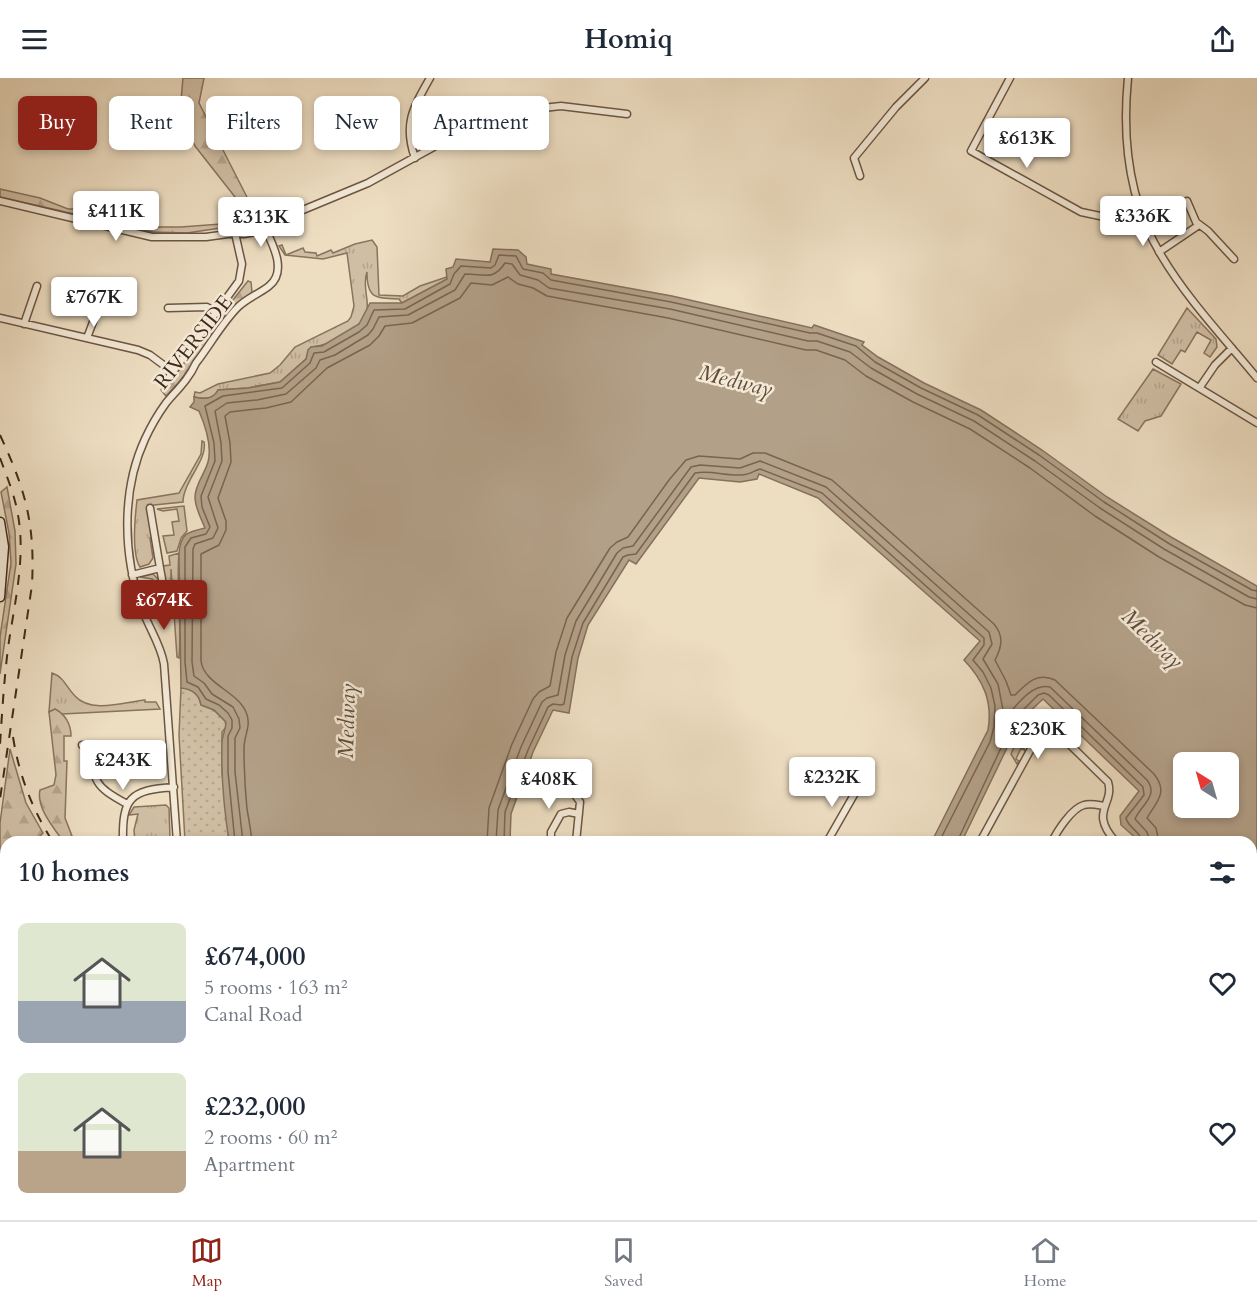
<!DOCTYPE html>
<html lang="en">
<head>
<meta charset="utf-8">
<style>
  body { margin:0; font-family:Cardo,serif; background:#f2f2f3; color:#1f2937; height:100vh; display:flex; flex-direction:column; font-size:22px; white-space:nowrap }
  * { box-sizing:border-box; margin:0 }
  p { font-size:20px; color:#747a83 }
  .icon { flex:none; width:33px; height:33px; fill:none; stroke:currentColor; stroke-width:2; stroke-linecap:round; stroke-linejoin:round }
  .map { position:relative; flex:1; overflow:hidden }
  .panel { position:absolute; left:0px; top:758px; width:1257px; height:386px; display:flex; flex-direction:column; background:#fff; border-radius:18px 18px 0 0; box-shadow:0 3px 9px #0003 }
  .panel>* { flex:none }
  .guide { position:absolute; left:18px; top:18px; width:600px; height:54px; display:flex; gap:12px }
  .needle { width:39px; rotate:323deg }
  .controls { position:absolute; left:1173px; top:674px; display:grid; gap:12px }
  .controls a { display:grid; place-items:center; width:66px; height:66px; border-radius:9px; background:#fff; box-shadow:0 3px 9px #0003; font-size:30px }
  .price { position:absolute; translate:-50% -51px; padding:0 14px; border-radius:6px; background:#fff; color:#222; font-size:20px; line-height:39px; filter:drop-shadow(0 2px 3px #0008) }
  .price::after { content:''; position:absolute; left:50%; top:36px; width:18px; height:14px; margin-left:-9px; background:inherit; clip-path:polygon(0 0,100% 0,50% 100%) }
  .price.selected { background:#8f2418; color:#fff }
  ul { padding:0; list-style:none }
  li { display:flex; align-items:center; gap:18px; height:150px; padding:0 18px }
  li span { display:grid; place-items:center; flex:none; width:168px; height:120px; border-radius:9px; color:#555 }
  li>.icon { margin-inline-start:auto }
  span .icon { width:72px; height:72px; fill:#fffc; stroke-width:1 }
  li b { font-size:26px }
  h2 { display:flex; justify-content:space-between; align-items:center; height:72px; padding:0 18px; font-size:26px }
  .tag { padding:0 21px; border-radius:9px; background:#fff; box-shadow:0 3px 9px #0003; font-size:21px; line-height:54px }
  .tag.selected { background:#8f2418; color:#fff }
  header { display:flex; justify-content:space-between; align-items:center; height:78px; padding:0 18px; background:#fff; font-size:27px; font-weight:800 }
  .tab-bar { display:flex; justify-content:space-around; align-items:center; height:84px; border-top:2px solid #e0e1e3; background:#fff; font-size:16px; color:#747a83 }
  .tab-bar a { display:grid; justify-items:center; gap:3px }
  .tab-bar .selected { color:#8f2418 }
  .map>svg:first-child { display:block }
  .grass { fill:url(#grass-tufts); stroke:#88745e; stroke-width:1.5 }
  .forest { fill:url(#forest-firs); stroke:#88745e; stroke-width:1.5 }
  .park { fill:url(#park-dots); stroke:#88745e; stroke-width:1.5 }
  .garden { fill:#d0bea4; stroke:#88745e; stroke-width:1.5 }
  .water { fill:#b3a088; stroke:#85705b; stroke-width:1.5; fill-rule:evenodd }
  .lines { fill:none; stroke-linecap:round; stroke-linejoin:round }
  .shore { stroke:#7a6450; stroke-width:1.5 }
  .street-casing { stroke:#6c5642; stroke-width:9 }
  .secondary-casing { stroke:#412918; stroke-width:11 }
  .primary-casing { stroke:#412918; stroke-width:12 }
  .street { stroke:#f3e9d7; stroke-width:6 }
  .secondary { stroke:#f3e9d7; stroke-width:8 }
  .primary { stroke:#edddc1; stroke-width:9 }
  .rail { stroke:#412918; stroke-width:2; stroke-dasharray:10 10; stroke-linecap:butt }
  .labels { text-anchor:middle; stroke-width:5; stroke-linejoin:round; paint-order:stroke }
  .street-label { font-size:21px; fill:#412918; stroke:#f3e9d7 }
  .water-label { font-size:22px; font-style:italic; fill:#634d3a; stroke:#f3e9d7 }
</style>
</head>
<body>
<header><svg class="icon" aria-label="menu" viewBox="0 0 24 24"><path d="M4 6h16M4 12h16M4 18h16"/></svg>Homiq<svg class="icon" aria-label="share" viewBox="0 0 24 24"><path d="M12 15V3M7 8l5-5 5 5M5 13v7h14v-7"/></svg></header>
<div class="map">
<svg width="1257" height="1142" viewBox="0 0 1257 1142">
  <defs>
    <pattern id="grass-tufts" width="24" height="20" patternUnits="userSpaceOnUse" patternTransform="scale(1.5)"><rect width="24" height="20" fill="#d0bea4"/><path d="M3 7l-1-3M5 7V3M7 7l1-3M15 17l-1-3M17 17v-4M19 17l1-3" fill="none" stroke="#b4a38c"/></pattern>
    <pattern id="forest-firs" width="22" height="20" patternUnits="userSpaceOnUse" patternTransform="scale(1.5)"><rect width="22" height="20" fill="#d0bea4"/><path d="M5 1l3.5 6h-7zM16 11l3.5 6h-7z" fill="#b4a38c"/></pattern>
    <pattern id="park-dots" width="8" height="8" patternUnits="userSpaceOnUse" patternTransform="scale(1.5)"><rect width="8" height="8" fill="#d0bea4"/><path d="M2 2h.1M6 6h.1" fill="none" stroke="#b4a38c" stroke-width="1.8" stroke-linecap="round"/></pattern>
  </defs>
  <rect width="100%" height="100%" fill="#edddc1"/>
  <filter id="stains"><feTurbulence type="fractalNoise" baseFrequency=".00333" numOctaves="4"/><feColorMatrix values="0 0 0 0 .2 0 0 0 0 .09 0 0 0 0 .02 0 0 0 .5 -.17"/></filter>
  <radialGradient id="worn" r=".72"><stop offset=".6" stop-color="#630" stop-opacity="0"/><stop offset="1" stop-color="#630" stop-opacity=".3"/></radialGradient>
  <path class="grass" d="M372,162L377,169L379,217L403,218L420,208L447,199L448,201L402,225L399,221C374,220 367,220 367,194C362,207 369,220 367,232C363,251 329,268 311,269L306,281L280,304L248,310L218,312C213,322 204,321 194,319L195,314L200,315L218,306L270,295L280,287L295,269L348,243L351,239L354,228L347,175L323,181L285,177L279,168L282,167L286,177L303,170L305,174L316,175L317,178L331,172L333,175L355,166Z
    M1187,230L1216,261L1217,269L1210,279L1204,275L1211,262L1197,254L1185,274L1181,272L1172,286L1158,277Z
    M1153,291L1181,306L1161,338L1145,343L1138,353L1118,341Z
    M202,363L204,364C208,381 183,404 183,424L154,427L151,429L152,459L150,460L153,480L149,486L140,489C131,475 135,439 137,422L179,415L201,376Z
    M179,475C176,510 182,545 179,580L177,579L171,491V507H158L152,501L140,499L153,496L159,502H164L163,488L170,487L169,478Z
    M52,595C64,599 66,609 75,618C91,636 125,624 145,622V624H156L160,631L62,636L55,631L49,634Z
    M1050,640V643L1037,646L1026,654L1046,645L1047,650L1042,653L1038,650L1030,657L1032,662L1028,660L1022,669L1026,673L1021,670L1016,681L1019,683L1017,686L1011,676L1019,658L1026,655L1020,656L1025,646Z
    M166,727L169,730L170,760L155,762L154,763H135L134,752L138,736L129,737L134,729Z"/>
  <path class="forest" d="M183,0H204L199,25L252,129L264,133L299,120L302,126L266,140L253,142L195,68L180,34Z
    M0,111L40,120L68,131H94L113,138L151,149H181L234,145V148L187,155L153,154L0,119Z
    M248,203L251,204L252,214L235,229L180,303L166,318L161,312Z
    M7,409L15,453L16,486L0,596V559L11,485L9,455L1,414Z
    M55,631C65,636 71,646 71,658H64V683H67L65,740L74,763H63C53,749 36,729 40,712L54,707L56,697L49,634Z
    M10,671L26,725L43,755L35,763L6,764V780L0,777V745Z
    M0,787L6,791V847L4,854H0Z"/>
  <path class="park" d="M181,610C192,610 199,616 201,627L214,632L226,644V649L222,654V694L229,763H185L179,657Z
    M515,1137H646L645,1142H517Z"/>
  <path class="garden" d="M184,428L187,453L181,460L177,473L167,475L163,458L174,457L172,444L179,443L177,431L163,433L157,431Z"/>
  <path class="water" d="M493,171L518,172L526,179L527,186L551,191V196L672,218L812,250L814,247L864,264L862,267L878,279L924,305L981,332L1042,372L1107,419L1171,459L1257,508V810L1251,821V764L1139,763L1121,747L1120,738L1139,713L1043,621L1020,643L962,763H932L988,652C993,623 983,602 964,582L980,563L818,420L759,396L757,401L740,404L699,400L636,486L629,482L588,547L578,580L569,635L553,632L533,674L511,736L510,763H229C224,731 221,698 222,665C222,657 226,652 226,644L214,632L201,627C199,616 192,611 181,610L179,475C181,455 187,454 205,450C201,440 195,430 195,419C195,407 205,395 208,384C212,369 205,347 199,333L190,329L194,324V319C203,321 213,322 218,312L248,310L280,304L306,281L308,272L311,269L322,268L359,246L370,225H402L447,201L446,191L453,189L456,181L490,184ZM1184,684H1228V729H1184Z
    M0,1126H6V1137H201L200,1142H0Z
    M204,1137H454L452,1142H203Z"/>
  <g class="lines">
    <path class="shore" d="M235,764L228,694V658L232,650V642L228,635L219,627L206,621L198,609L187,604L185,584V469L191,460L206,456L210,449L202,429L201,418L215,383L214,365L205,328L223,318L282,310L310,285L314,275L324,274L359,254L367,247L374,232L405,231L450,206L454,196L461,188L491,190L495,187L499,177L516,178L523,191L543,195L551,202L671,224L810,255H817L856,268L875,284L921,310L978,337L1039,377L1104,424L1168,465L1252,512L1257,513
      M243,764L235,694V660L240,650L239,641L233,629L212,616L204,605L194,598L192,584L193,471L195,466L213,460L218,450L208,419L222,383L221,365L215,333L227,325L257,322L286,316L316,290L320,282L335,277L368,257L373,251L379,239L408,237L455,212L465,196C485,196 493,203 505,185L512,186L520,197L538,202L549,210L670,231L808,263H817L850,274L871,290L917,316L974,343L1035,383L1100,430L1164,471L1249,519L1257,521
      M252,764C251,753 249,742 247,731C245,711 244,690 244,670C244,657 252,647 246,634C237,613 204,606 201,583V476L219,467L226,452V443L218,420L231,384L230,365L225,338L230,334L266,330L291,324L327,290L370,267L379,258L385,248L412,245L460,220L471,205L492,207L508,199L518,206L533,210L547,218L668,240L806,272H816L845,282L866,298L913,324L970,351L1030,390L1095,438L1159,479L1245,527L1257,530
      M487,764L489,730L512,666L533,621L539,614L550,608L556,574L567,540L610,470L617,464L628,459L669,402L686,382L699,378L740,381L753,375H765L832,402L994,546C1004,558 1002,569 995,582L1006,603L1011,617H1015C1027,605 1037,594 1055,602L1154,696C1169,715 1156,724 1147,740L1156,750L1159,764
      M496,764L498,732L521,669L542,624L547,620L558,617L565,577L576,543L617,475L623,470L633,468L691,389L700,387L740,390L760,383L826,409L989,554L992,566L983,581L998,606L1004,637H1008C1018,625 1033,605 1050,609L1147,702C1159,718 1141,727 1135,741L1147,754L1150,764
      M504,764L505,734L528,672L548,629L553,626L561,627L564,626L572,579L583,545L623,479L628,477L636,476L695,395C711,392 726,398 741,397C750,397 753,393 760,391L822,415L984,560V567L973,582L983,594L991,610L995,628L994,649L990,664L939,764
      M957,764L1015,640L1038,617L1044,615L1049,617L1143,709L1144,717L1126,740C1128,750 1141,753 1142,764"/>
    <defs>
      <path id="street" d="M1010,0L971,73L1081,134L1100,138L1139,129
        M1128,0C1122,61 1129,124 1161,177C1187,221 1225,261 1257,300
        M415,80C403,46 413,30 430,0
        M860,98L854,80L896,29L925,0
        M0,123L152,159H206L235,155L244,156L255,154L269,146L368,105L479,44L507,34L561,28L627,36
        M1187,123L1196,144L1208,153L1234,181
        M235,155C242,148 255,145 264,148
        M1159,174L1199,147
        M73,215L99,228L87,260
        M168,230L207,229L217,235
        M0,240L138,272L150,277L173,294
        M24,246L37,208
        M1156,284L1257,345
        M167,302L239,203L242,186L235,155
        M1200,309L1215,287L1232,270
        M160,490L162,501
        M132,497L160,490L150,430
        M82,667H92
        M570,710L580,724L576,764
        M127,726C94,708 93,704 92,667H131L130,680
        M123,764C122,720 130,712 174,709
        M177,764L164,586C161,567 149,550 142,531C123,478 121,413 145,361C151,348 158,336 166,325C177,312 189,301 196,285C210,267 222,245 238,229C247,220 259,216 269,208C288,193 272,165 264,148
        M551,764V754L561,736L569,734L579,736
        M827,764L859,708
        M980,764L1032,669L1042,658L1052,654L1061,658L1108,704C1115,727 1088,733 1116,764
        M1052,764C1057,753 1072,730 1084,727C1090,725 1098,727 1104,728
        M1251,885L1257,888
        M1251,975L1257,972
        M1251,1030L1257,1033
        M0,1113H6
        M688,1137L689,1142
        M915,1137L931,1142
        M1019,1142L1022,1137"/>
      <path id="secondary" d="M0,444L4,469L0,519
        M505,1137L506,1142"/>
      <path id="primary" d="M0,878H6
        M0,888H6
        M1162,1137L1173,1142
        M1182,1137L1193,1142"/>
    </defs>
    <use href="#street" class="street-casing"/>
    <use href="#secondary" class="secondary-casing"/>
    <use href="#primary" class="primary-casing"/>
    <use href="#street" class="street"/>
    <use href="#secondary" class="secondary"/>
    <use href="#primary" class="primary"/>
    <path class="rail" d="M0,357C26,413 35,446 32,507L0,721
      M0,380C7,399 15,418 18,437C26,481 14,527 8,570C4,603 2,635 0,667
      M13,659C19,697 32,731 53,764
      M0,785L6,788
      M1251,1098L1257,1100"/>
  </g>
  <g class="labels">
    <g class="street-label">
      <text transform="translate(193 264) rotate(-52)" y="7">RIVERSIDE</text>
    </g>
    <g class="water-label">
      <text transform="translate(736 302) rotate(14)" y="8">Medway</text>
      <text transform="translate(1153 560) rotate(44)" y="8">Medway</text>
      <text transform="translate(346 643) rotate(-88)" y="8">Medway</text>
    </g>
  </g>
  <rect width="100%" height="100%" filter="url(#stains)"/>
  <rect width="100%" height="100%" fill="url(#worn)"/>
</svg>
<div class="controls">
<a><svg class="needle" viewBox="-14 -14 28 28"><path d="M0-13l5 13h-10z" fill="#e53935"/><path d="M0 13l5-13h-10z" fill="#747a83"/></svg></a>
</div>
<b class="price" style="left:1027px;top:91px">£613K</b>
<b class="price" style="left:116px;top:164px">£411K</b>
<b class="price" style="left:1143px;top:169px">£336K</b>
<b class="price" style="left:261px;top:170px">£313K</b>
<b class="price" style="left:94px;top:250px">£767K</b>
<b class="price selected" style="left:164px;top:553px">£674K</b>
<b class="price" style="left:1038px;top:682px">£230K</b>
<b class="price" style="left:123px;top:713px">£243K</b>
<b class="price" style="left:832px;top:730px">£232K</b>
<b class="price" style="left:549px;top:732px">£408K</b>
<div class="guide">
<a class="tag selected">Buy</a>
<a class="tag">Rent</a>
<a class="tag">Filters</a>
<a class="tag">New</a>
<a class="tag">Apartment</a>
</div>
<section class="panel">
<h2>10 homes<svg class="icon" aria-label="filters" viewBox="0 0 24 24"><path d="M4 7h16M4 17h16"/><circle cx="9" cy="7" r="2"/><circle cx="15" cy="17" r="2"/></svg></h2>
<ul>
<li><span style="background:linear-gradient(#dfe7d0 65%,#9aa5b1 0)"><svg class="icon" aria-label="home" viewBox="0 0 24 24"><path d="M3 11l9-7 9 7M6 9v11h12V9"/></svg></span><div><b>£674,000</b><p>5 rooms · 163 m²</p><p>Canal Road</p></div><svg class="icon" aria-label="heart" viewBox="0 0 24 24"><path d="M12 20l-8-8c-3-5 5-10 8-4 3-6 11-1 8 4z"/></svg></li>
<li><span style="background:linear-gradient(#dfe7d0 65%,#b9a48a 0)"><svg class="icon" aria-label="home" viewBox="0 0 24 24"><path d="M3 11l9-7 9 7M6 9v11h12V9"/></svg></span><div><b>£232,000</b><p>2 rooms · 60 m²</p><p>Apartment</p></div><svg class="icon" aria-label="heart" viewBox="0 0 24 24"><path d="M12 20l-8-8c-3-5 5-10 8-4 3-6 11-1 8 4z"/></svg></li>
</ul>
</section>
</div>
<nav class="tab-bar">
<a class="selected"><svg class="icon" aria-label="map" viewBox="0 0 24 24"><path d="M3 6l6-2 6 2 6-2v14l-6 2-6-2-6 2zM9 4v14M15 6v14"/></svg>Map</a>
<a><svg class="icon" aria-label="saved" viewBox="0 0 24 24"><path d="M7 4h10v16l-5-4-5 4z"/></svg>Saved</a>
<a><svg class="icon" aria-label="home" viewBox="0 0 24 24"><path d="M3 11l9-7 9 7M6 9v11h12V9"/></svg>Home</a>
</nav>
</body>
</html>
